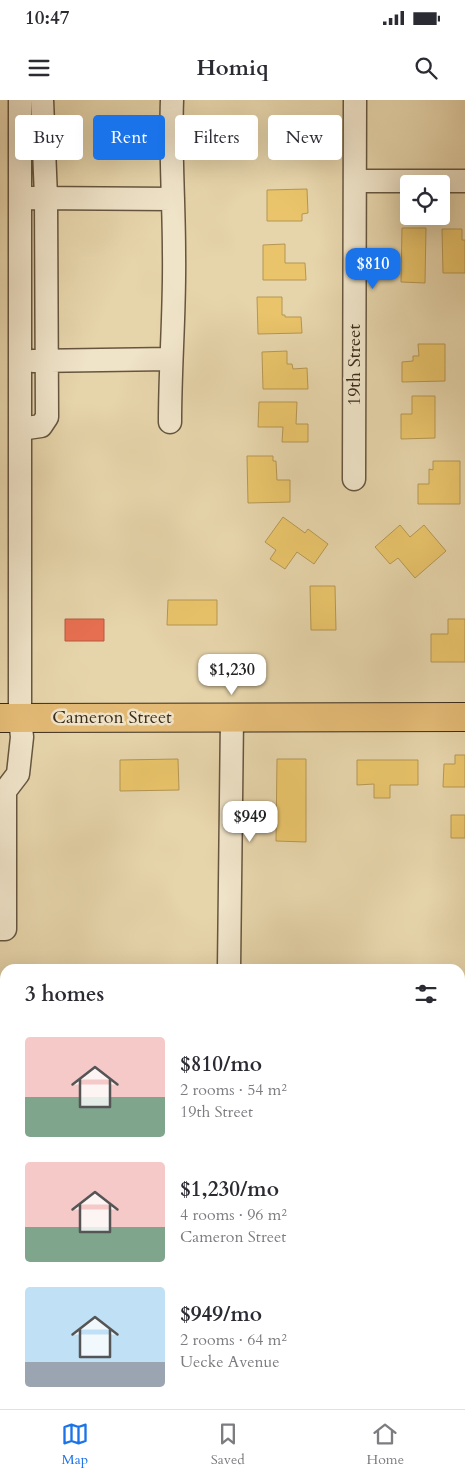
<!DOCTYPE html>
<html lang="en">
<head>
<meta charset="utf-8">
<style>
  body { margin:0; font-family:Cardo,serif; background:#f2f2f3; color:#2b2b33; height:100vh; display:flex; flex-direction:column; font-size:19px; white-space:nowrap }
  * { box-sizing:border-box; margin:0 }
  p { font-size:16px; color:#7c7c81 }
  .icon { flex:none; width:28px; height:28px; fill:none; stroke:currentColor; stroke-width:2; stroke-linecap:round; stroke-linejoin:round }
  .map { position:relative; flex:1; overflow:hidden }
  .sheet { position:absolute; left:0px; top:864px; width:465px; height:446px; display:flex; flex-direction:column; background:#fff; border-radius:15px 15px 0 0; box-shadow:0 5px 20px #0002 }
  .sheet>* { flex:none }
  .top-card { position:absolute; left:15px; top:15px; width:435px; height:45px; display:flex; gap:10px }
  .controls { position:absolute; left:400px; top:75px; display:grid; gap:10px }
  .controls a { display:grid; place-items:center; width:50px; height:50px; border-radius:5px; background:#fff; box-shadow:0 5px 20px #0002; font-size:25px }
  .price { position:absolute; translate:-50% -42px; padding:0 11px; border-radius:10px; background:#fff; color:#222; font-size:16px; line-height:32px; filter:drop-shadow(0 1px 2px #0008) }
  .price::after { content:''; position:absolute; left:50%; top:30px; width:15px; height:11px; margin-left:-8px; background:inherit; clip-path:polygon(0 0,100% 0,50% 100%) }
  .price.on { background:#1a73e8; color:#fff }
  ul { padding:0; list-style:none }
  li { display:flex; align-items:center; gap:15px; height:125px; padding:0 25px }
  li span { display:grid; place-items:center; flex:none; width:140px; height:100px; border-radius:5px; color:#555 }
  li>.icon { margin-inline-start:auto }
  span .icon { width:60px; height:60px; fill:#fffc; stroke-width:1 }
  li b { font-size:21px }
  h2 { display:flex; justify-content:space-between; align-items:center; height:60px; padding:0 25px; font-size:21px }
  .tag { padding:0 18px; border-radius:5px; background:#fff; box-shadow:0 5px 20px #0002; font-size:18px; line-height:45px }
  .tag.on { background:#1a73e8; color:#fff }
  .status { display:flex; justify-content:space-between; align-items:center; height:35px; padding:0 25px; background:#fff; direction:ltr }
  .status svg { height:14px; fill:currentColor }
  header { display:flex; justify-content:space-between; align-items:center; height:65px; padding:0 25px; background:#fff; font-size:22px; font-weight:700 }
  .tabs { display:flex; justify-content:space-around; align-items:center; height:70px; border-top:1px solid #e1e1e2; background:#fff; font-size:14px; color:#7c7c81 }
  .tabs a { display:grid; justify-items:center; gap:2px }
  .tabs .on { color:#1a73e8 }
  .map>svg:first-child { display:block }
  .homes { fill:#e9c46a; stroke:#b59652 }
  .shops { fill:#e76f51; stroke:#b35b41 }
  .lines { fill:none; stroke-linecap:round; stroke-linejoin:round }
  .minor-casing { stroke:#66563f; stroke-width:25 }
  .major-casing { stroke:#3b2c1b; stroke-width:30 }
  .minor { stroke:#efe3c8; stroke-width:22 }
  .major { stroke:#e3ba75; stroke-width:28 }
  .labels { text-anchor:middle; stroke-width:5; stroke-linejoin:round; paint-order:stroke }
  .street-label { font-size:18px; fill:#3b2c1b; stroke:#efe3c8 }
</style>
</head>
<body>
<div class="status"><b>10:47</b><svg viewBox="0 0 49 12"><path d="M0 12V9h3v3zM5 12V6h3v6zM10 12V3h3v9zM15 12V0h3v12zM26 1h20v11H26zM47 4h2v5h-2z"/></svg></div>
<header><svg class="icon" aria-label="menu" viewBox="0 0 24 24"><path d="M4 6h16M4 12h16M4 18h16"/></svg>Homiq<svg class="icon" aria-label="search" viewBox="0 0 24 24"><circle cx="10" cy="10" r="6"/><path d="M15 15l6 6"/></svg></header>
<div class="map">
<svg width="465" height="1309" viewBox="0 0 465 1309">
  <rect width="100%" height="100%" fill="#e6d4aa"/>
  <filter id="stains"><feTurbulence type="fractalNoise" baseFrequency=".004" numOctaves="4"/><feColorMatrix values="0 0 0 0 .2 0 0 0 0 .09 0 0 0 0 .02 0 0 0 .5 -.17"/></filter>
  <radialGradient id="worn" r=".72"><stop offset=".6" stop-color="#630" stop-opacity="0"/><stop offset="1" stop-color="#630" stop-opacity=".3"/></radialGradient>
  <path class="homes" d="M307,89L308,113L302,114V121H267V90Z
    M402,128H426L425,183L401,182Z
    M442,129H462V140H465V173H443Z
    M285,144V163H305L306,180H263V145Z
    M257,197H282V215H285V217H301L302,233L258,234Z
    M418,244H445V281L402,282V262L413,261V256H419Z
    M287,251V264H292L293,269L307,268L308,289H263L262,252Z
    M412,296H435V338L401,339V314H412Z
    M259,302H297L296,324H308V342H282L283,327H258Z
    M247,356H273V361H276L277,380H290V402L248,403Z
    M433,361H460V404H418V384H429V369L433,370Z
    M283,417L305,433L308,429L328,444L314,464L297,452L285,469L270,459L276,450L265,442Z
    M400,425L410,437L424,425L446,451L415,478L398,458L390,464L375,447Z
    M310,486H335L336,530H311Z
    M168,500H217V525H167Z
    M448,519H465V562H431V534H448Z
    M455,655H465V687H443L444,664H455Z
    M178,659L179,690L120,691V660Z
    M277,659H306V742L276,741Z
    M357,660H418V685H390V698H374V684L357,685Z
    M451,715H465V738H451Z"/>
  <path class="shops" d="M65,519H104V541H65Z"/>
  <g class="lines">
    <defs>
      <path id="minor" d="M355,81H465
        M31,98L173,99
        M33,261L170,259
        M170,322C170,266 175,209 174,153C174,102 170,51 172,0
        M20,329L41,326L47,317L46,97L42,0
        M354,379L355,0
        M0,829H5V691L18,674L22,637L20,618V0
        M229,869L232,617
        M460,1050H465
        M0,1121L5,1119
        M264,1305V1309"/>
      <path id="major" d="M0,618L465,617"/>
    </defs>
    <use href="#minor" class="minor-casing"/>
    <use href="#major" class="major-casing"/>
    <use href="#minor" class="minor"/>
    <use href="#major" class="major"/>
  </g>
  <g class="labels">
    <g class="street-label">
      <text transform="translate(354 265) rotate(-90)" y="6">19th Street</text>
      <text x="112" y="623">Cameron Street</text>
    </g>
  </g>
  <rect width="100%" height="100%" filter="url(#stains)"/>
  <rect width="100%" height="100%" fill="url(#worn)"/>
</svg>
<div class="controls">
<a><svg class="icon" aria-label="locate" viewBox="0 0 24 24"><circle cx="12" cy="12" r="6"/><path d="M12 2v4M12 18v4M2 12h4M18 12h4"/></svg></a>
</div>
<b class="price on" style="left:373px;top:190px">$810</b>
<b class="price" style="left:232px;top:596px">$1,230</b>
<b class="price" style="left:250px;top:743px">$949</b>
<div class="top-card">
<a class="tag">Buy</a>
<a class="tag on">Rent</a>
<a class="tag">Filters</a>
<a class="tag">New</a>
</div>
<section class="sheet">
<h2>3 homes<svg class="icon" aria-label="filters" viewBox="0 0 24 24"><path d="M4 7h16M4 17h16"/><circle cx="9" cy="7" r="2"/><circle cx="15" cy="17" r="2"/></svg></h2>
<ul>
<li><span style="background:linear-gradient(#f6c9c9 60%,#7fa58c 0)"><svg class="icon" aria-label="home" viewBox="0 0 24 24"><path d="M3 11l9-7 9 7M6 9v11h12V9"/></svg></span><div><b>$810/mo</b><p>2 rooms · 54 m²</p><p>19th Street</p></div></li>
<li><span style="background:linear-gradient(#f6c9c9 65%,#7fa58c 0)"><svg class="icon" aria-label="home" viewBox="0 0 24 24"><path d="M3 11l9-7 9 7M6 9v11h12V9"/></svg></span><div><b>$1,230/mo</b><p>4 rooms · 96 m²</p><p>Cameron Street</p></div></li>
<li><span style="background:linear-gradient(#bfe0f5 75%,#9aa5b1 0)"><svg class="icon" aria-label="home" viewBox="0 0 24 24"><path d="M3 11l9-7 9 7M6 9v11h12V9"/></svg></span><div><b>$949/mo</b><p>2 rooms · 64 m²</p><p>Uecke Avenue</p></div></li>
</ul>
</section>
</div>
<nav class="tabs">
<a class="on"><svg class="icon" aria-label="map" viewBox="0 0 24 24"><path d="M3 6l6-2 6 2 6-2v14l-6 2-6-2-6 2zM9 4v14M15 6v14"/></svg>Map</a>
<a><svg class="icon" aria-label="saved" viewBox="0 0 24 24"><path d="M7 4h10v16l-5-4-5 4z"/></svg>Saved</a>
<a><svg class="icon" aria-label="home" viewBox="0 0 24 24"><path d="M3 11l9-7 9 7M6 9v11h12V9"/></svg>Home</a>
</nav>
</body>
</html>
